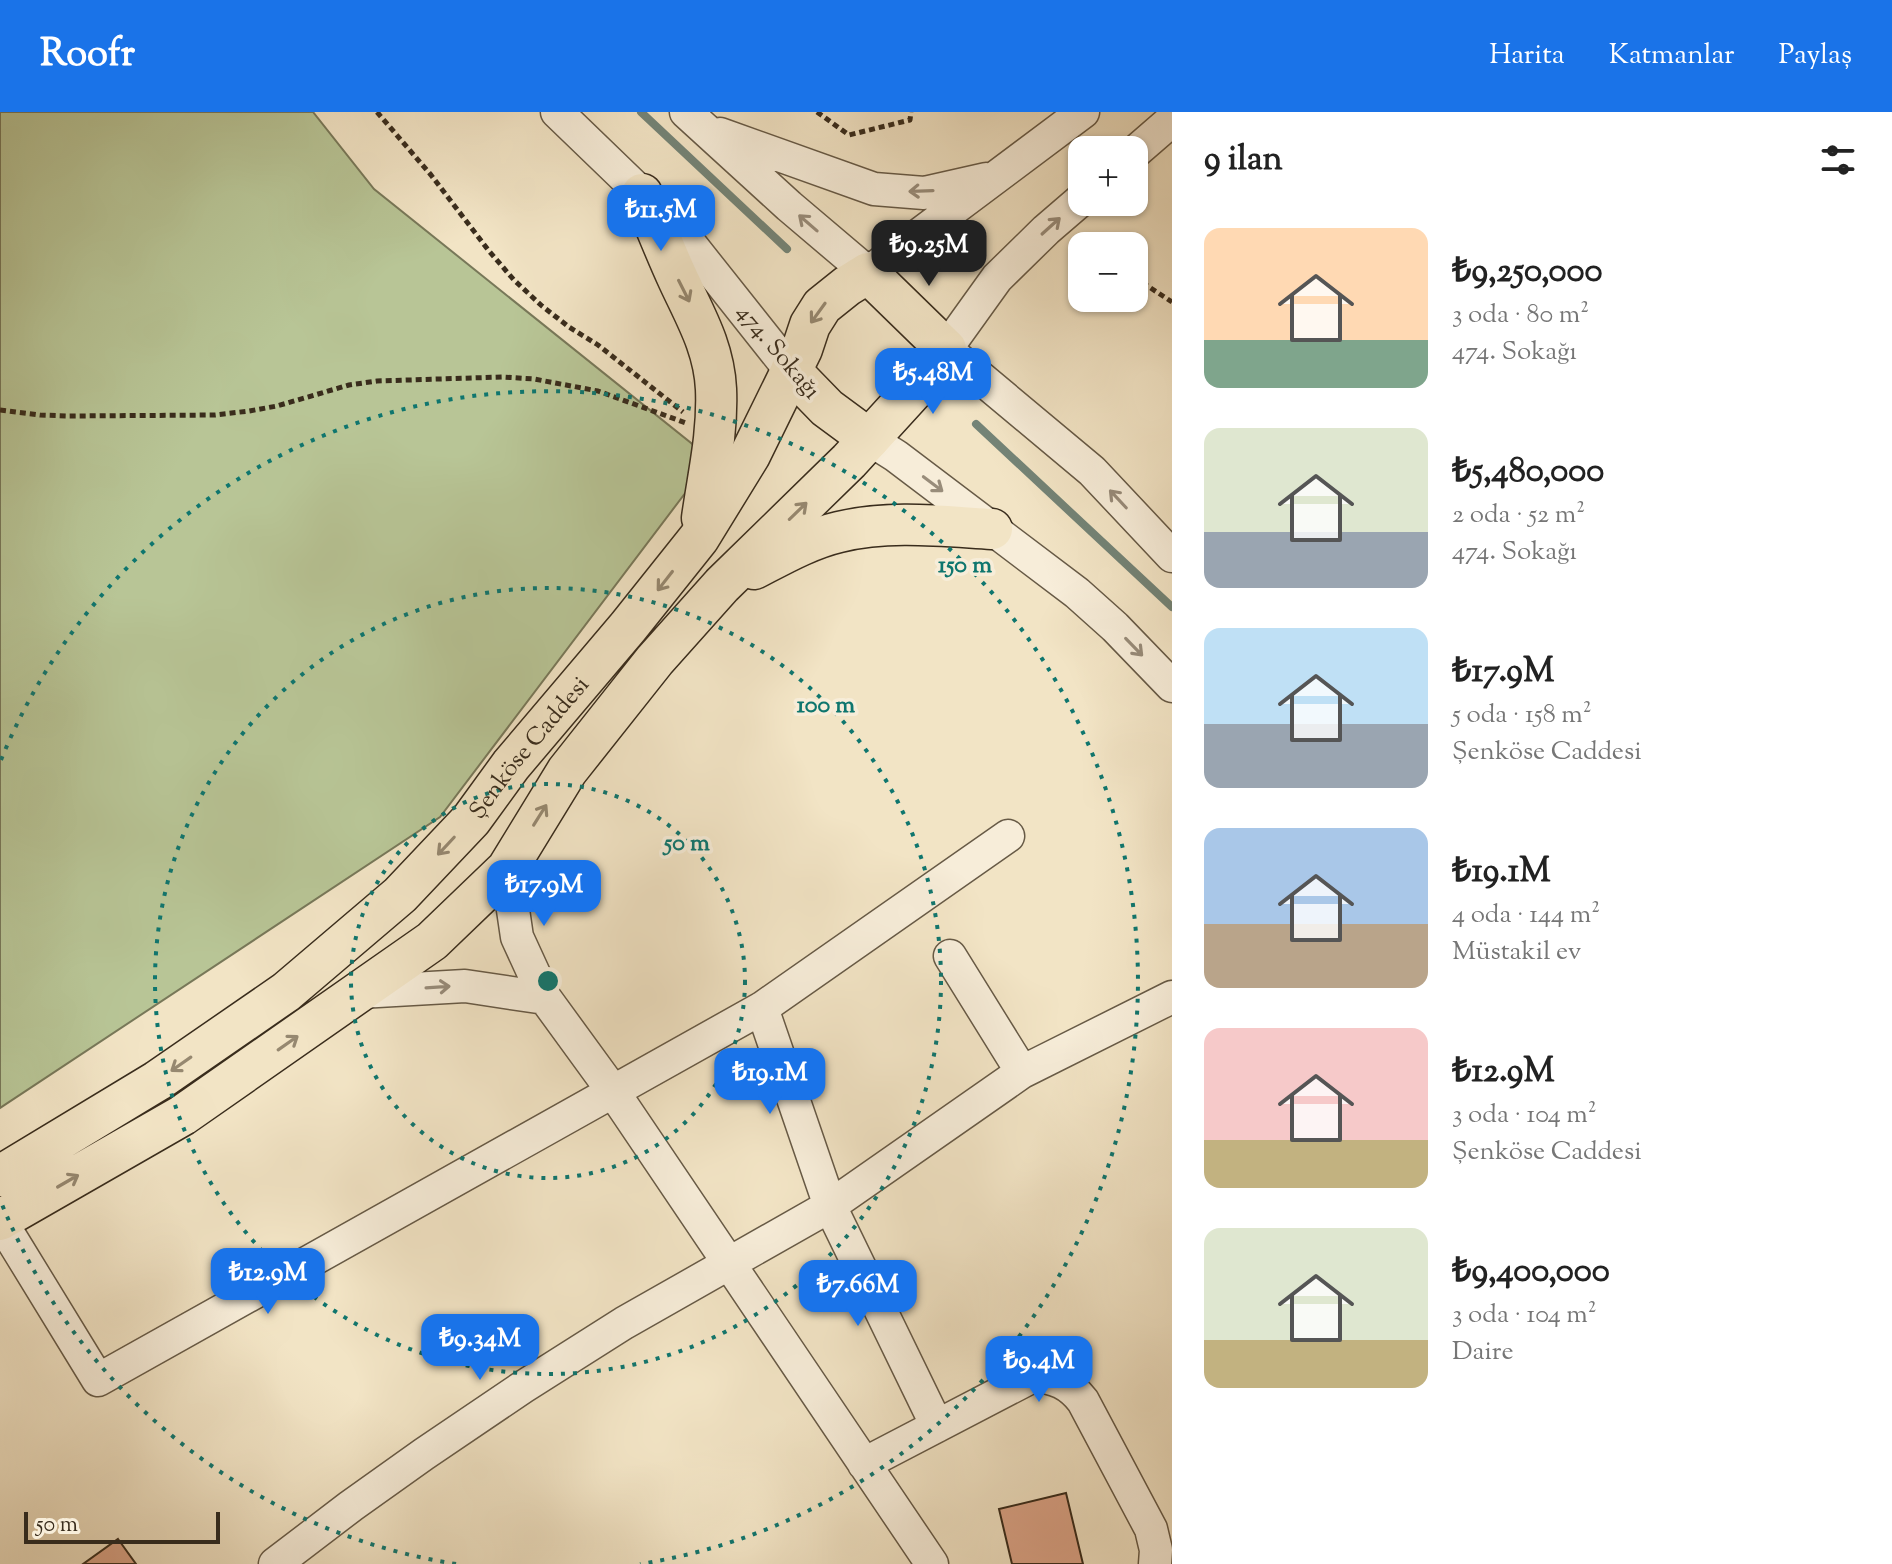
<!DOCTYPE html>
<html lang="tr">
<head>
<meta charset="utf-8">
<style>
  body { margin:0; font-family:"Sorts Mill Goudy",serif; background:#f6f6f6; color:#222; height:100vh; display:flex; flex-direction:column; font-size:30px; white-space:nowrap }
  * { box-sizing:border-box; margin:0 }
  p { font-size:26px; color:#767676 }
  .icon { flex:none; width:44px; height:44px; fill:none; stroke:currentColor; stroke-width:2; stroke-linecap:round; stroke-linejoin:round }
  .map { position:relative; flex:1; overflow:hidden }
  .panel { display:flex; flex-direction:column; background:#fff; width:720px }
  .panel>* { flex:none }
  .controls { position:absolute; left:1068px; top:24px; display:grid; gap:16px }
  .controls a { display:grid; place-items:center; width:80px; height:80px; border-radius:16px; background:#fff; box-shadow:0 2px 6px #0004; font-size:40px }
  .scale { position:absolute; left:24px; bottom:20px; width:196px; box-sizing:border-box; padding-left:8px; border:4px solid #392c1c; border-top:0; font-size:22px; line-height:28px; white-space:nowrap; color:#392c1c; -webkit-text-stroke:6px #f7edd9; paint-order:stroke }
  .price { position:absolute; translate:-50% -68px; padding:0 18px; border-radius:16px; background:#1a73e8; color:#fff; font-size:26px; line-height:52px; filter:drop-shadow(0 2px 4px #0008) }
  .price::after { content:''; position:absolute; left:50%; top:48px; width:24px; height:18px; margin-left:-12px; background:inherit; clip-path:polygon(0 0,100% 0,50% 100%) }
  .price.on { background:#222; color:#fff }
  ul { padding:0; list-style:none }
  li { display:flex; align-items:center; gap:24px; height:200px; padding:0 32px }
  li span { display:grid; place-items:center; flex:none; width:224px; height:160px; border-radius:16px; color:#555 }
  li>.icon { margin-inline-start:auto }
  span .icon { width:96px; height:96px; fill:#fffc; stroke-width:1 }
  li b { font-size:34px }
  h2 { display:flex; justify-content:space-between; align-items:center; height:96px; padding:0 32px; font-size:34px }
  header { display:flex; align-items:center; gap:48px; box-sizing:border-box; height:112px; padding:0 40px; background:#1a73e8; color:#fff }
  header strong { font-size:38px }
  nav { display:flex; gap:44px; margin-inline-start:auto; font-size:28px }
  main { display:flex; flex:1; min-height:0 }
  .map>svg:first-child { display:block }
  .green { fill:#b8c596; stroke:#787859; stroke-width:2 }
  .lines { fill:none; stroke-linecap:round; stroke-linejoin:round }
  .stream { stroke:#748477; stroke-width:8 }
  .building { fill:#dba488; stroke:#392c1c; stroke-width:2 }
  .minor-casing { stroke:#675a46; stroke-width:35 }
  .major-casing { stroke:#392c1c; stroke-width:43 }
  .path { stroke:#392c1c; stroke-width:5; stroke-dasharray:6 4; stroke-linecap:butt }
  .minor { stroke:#f7edd9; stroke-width:32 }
  .major { stroke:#f2e4c5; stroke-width:40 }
  .oneway { stroke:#988c7a }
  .oneway2 { stroke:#968870 }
  .ring { fill:none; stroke:#0f766e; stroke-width:4; stroke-dasharray:4 8 }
  .labels { text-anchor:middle; stroke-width:7; stroke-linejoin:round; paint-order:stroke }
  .street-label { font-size:24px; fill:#392c1c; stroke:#f7edd9 }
  .centre { fill:#0f766e; stroke:#f7edd9; stroke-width:4 }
  .ring-label { font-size:24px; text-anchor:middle; font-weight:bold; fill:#0f766e; stroke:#f7edd9; stroke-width:7; stroke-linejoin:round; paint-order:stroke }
</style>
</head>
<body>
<header>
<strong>Roofr</strong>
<nav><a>Harita</a><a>Katmanlar</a><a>Paylaş</a></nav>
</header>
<main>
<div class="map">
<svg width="1172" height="1452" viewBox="0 0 1172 1452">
  <rect width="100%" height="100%" fill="#f2e4c5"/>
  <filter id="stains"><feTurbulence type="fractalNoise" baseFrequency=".0025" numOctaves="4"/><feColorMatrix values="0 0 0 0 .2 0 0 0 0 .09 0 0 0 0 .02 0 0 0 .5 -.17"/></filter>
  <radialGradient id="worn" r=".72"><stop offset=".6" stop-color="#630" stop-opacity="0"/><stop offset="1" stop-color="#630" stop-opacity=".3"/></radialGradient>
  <path class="green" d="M0,0H313L374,77L711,347L440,705L0,996Z"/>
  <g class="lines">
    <path class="stream" d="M641,0L787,137
      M976,312L1172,495"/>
  </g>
  <path class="building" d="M1066,1381L1083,1452H1012L999,1397Z
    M118,1427L136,1452H83Z"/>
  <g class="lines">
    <defs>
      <path id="minor" d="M557,0L642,82L687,128L791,259
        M686,0L789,94L868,161L1083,0
        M720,22L874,77L924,81L986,67
        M1134,41L1172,8
        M1082,87L1046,118L997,166L946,237L1092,359L1172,444
        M869,327L896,344L1077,481L1115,515L1172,574
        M507,757L517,825L545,886L612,978L932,1452
        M950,844L1022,960
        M360,880L465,874L545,886
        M762,896L830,1094L937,1314
        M0,1108L98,1268L762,896L1008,724
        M864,1352L1033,1264C1055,1265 1070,1272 1083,1289L1151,1417L1156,1438L1155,1452
        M275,1452L351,1394L424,1342L523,1275L624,1211L830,1094L1022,960L1172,885"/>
      <g id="major">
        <path d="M642,82C654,110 665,139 678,167C695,204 714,235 716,277C718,322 708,363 702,406"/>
        <path d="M791,259L827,296L869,327"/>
        <path d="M754,457C781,443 809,427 839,420C889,408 941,414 992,417"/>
        <path id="s1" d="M0,1064L157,969L286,880L400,783L471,708L511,653L628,515L699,426L750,343L802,237L810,213L822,194L847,174L868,161L946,237L912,280L849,349L722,473L655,548L567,659L507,757L432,829L183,1003L0,1108"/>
      </g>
    </defs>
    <use href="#minor" class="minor-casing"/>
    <use href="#major" class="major-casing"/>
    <path class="path" d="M377,0L431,63L489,139L514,168L542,194L569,215L598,233L683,300
      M817,0L849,23L910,8L911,0
      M1134,165L1172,190
      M0,298L40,303L69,304L215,303L249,299L277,294L349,273L377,269L502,265L534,267L598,279L686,311"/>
    <use href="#minor" class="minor"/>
    <use href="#major" class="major"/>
  </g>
  <defs><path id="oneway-shaft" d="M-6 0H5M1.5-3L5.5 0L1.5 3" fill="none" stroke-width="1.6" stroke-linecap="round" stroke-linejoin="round" transform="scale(2)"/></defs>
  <g class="oneway">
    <use href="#oneway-shaft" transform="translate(921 79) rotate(178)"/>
    <use href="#oneway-shaft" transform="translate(808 111) rotate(-139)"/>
    <use href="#oneway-shaft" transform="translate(1051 114) rotate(-42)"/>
    <use href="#oneway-shaft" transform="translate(933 372) rotate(37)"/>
    <use href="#oneway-shaft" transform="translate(1118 387) rotate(-133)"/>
    <use href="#oneway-shaft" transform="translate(1134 535) rotate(46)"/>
    <use href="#oneway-shaft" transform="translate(438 875) rotate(-4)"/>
  </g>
  <g class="oneway2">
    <use href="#oneway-shaft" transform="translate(684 179) rotate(63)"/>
    <use href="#oneway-shaft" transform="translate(818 201) rotate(126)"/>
    <use href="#oneway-shaft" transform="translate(798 399) rotate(-44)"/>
    <use href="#oneway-shaft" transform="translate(665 469) rotate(128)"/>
    <use href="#oneway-shaft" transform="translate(540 703) rotate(-58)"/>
    <use href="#oneway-shaft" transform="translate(446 734) rotate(133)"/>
    <use href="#oneway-shaft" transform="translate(288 931) rotate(-35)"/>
    <use href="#oneway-shaft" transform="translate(181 952) rotate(145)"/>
    <use href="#oneway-shaft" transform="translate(68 1069) rotate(-30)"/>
  </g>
  <g class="ring">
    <circle cx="548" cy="869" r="197"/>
    <circle cx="548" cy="869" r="393"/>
    <path d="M456 1452A590 590 0 0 1 1 1090M1 648A590 590 0 1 1 640 1452"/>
  </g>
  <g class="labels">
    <g class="street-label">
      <text transform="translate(779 239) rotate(50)" y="8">474. Sokağı</text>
      <text dy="8" stroke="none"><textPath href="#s1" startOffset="686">Şenköse Caddesi</textPath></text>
    </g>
  </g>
  <circle cx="548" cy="869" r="12" class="centre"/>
  <g class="ring-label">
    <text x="965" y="460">150 m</text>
    <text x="826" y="600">100 m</text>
    <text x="687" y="738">50 m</text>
  </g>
  <rect width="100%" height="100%" filter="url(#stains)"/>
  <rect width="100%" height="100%" fill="url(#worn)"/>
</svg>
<div class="controls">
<a>+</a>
<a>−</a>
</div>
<div class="scale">50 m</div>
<b class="price" style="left:661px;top:141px">₺11.5M</b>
<b class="price on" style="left:929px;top:176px">₺9.25M</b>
<b class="price" style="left:933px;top:304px">₺5.48M</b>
<b class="price" style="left:544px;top:816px">₺17.9M</b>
<b class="price" style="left:770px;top:1004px">₺19.1M</b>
<b class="price" style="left:268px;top:1204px">₺12.9M</b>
<b class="price" style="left:858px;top:1216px">₺7.66M</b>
<b class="price" style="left:480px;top:1270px">₺9.34M</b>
<b class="price" style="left:1039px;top:1292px">₺9.4M</b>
</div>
<section class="panel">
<h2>9 ilan<svg class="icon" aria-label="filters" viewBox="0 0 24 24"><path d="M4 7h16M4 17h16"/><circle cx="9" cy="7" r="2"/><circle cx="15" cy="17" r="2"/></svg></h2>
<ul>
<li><span style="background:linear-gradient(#ffd9b3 70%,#7fa58c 0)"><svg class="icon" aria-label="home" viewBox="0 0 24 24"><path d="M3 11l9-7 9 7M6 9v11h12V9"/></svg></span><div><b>₺9,250,000</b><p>3 oda · 80 m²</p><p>474. Sokağı</p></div></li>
<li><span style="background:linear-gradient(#dfe7d0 65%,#9aa5b1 0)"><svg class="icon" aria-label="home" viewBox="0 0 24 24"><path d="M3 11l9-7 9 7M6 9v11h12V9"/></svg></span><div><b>₺5,480,000</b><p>2 oda · 52 m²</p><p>474. Sokağı</p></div></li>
<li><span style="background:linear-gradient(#bfe0f5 60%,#9aa5b1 0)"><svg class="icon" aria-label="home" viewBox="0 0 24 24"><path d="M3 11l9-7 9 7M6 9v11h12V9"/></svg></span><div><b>₺17.9M</b><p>5 oda · 158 m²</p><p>Şenköse Caddesi</p></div></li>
<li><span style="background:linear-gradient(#a9c7e8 60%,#b9a48a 0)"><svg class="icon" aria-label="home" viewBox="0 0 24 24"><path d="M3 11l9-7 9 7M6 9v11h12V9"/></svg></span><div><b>₺19.1M</b><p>4 oda · 144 m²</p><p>Müstakil ev</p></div></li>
<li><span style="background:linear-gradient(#f6c9c9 70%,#c2b280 0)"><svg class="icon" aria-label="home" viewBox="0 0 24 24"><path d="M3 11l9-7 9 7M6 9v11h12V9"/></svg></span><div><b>₺12.9M</b><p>3 oda · 104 m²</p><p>Şenköse Caddesi</p></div></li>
<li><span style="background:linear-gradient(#dfe7d0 70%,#c2b280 0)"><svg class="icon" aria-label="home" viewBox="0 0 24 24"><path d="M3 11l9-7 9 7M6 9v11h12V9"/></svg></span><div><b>₺9,400,000</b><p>3 oda · 104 m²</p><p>Daire</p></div></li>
</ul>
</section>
</main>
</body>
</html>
